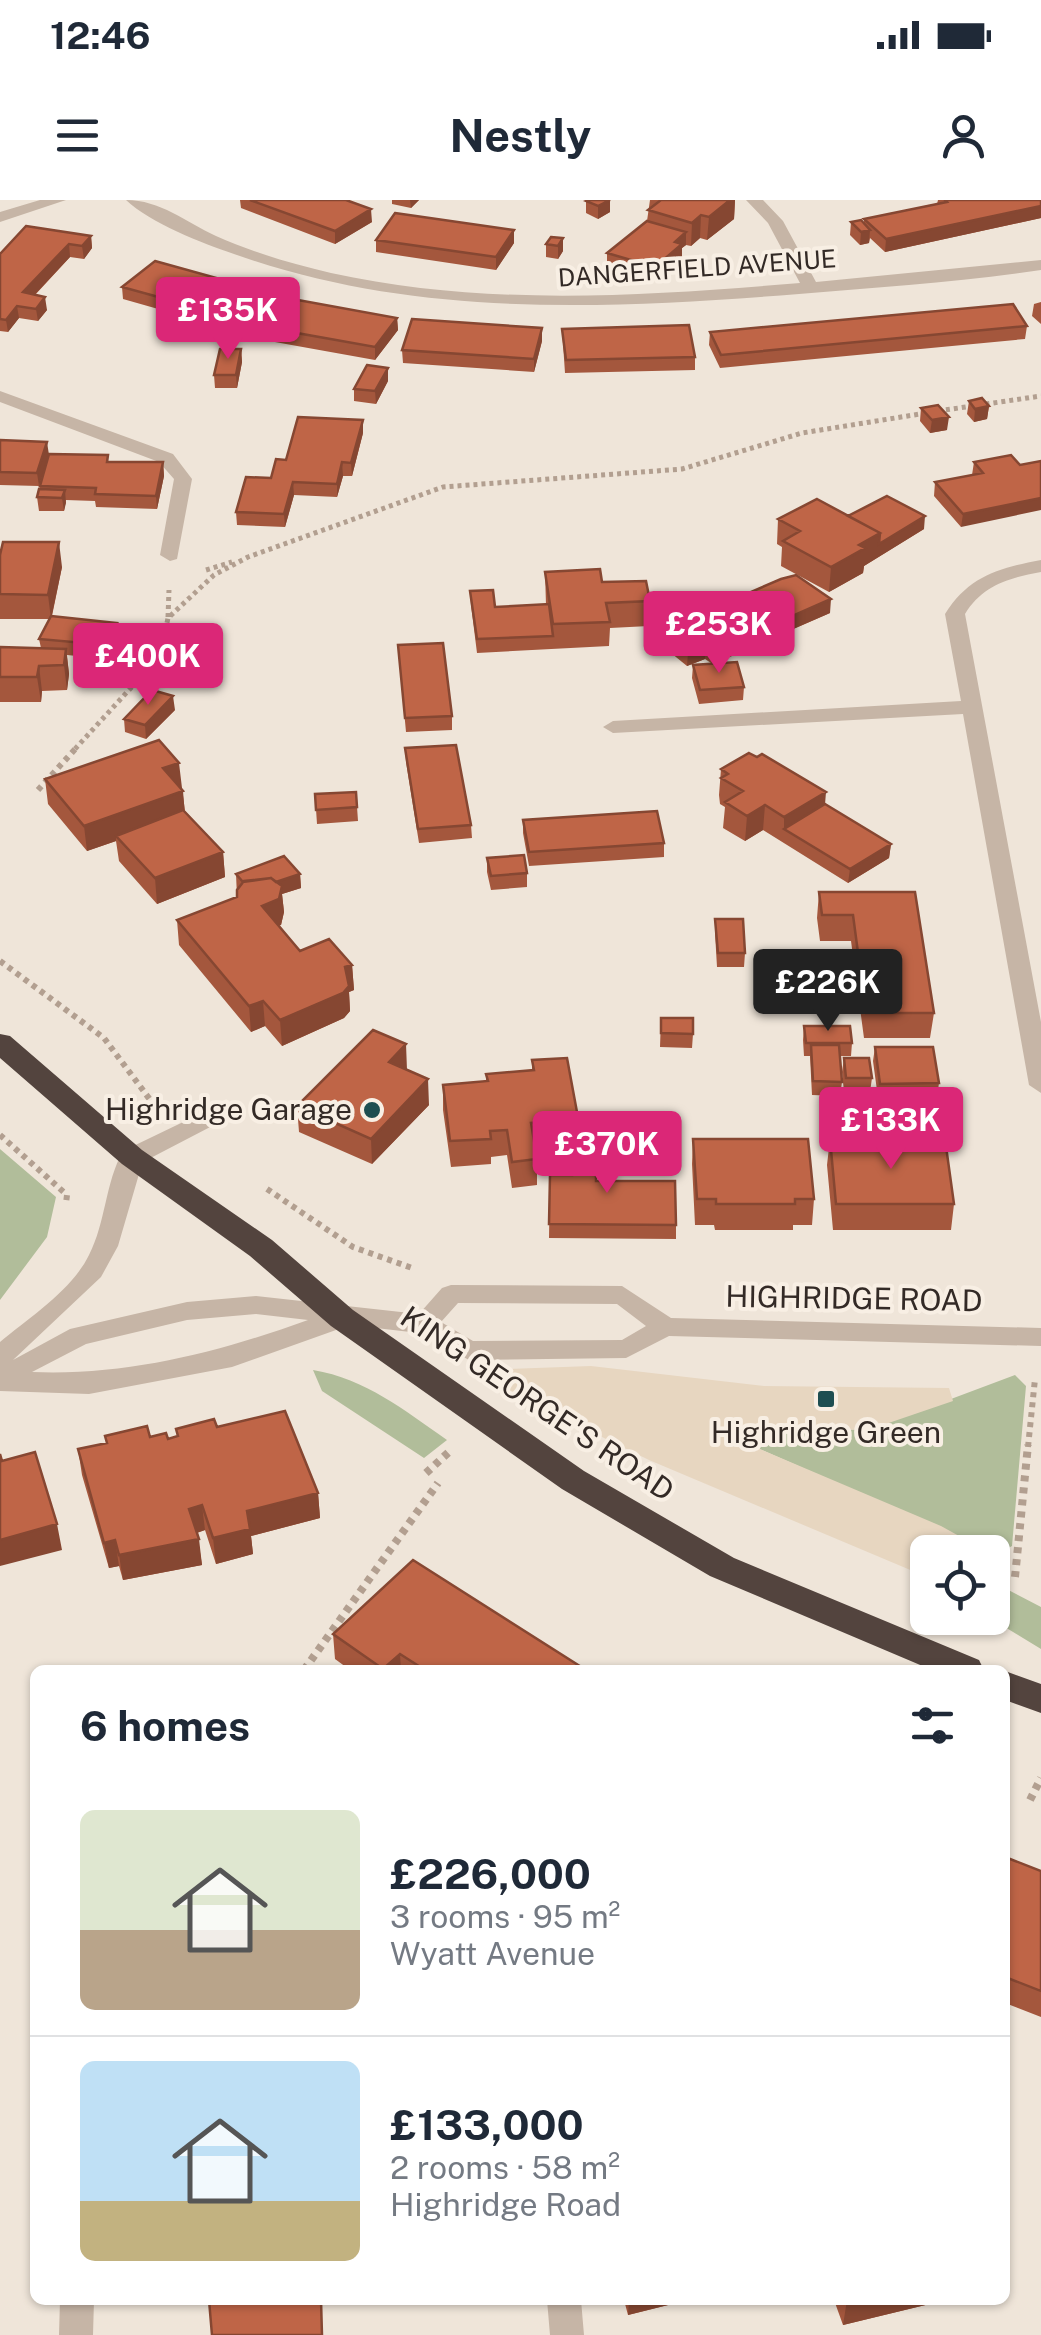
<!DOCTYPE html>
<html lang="en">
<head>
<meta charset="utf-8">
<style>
  body { margin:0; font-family:"Public Sans",sans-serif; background:#f6f6f7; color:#1f2937; height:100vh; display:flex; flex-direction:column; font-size:38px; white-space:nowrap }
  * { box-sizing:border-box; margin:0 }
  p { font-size:32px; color:#747a83 }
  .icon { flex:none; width:55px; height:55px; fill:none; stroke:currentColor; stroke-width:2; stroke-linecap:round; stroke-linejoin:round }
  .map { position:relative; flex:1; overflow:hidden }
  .sheet { position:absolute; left:30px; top:1465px; width:980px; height:640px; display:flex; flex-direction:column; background:#fff; border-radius:15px; box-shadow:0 2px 8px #0004 }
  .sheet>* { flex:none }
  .tools { position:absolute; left:910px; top:1335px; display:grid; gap:20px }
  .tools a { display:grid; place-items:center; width:100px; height:100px; border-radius:15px; background:#fff; box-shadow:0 2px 8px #0004; font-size:50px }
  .price { position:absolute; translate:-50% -85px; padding:0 22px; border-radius:10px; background:#db2777; color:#fff; font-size:32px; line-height:65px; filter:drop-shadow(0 2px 5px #0008) }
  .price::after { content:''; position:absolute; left:50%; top:60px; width:30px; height:22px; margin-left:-15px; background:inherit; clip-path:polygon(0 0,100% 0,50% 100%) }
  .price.on { background:#222; color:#fff }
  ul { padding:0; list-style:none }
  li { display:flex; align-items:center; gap:30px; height:250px; padding:0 50px }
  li+li { border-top:2px solid #e0e1e3 }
  li span { display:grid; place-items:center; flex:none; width:280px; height:200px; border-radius:15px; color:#555 }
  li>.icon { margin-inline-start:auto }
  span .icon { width:120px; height:120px; fill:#fffc; stroke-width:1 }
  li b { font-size:42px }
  h2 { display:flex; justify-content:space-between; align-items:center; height:120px; padding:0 50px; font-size:42px }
  .status { display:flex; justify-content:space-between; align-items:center; height:70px; padding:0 50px; background:#fff; direction:ltr }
  .status svg { height:28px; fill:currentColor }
  header { display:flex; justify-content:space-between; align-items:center; height:130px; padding:0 50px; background:#fff; font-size:45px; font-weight:700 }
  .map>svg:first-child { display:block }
  .green { fill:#b1bd9a }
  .plaza { fill:#e7d6c0 }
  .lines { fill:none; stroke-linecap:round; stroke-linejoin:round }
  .path-far2 { stroke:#b29f90; stroke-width:5; stroke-dasharray:4 4; stroke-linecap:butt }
  .path-far1 { stroke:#b29f90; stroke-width:6; stroke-dasharray:5 5; stroke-linecap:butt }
  .path { stroke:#b29f90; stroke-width:8; stroke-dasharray:6 6; stroke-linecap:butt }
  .lane { fill:#c6b5a6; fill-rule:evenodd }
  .street { fill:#c6b5a6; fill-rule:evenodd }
  .highway { fill:#53443e; fill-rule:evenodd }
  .wall { fill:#a4573d }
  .shaded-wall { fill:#864732 }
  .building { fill:#bf6547; stroke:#864732; stroke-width:2.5 }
  .poi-dot { fill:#1e4e51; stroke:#f8efe4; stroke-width:4 }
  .labels { text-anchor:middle; stroke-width:8; stroke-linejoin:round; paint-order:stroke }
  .far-street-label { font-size:25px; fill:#332a26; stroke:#f8efe4 }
  .poi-label { font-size:30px; fill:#332a26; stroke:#f8efe4; text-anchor:end }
  .street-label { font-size:30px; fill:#332a26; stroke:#f8efe4 }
</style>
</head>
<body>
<div class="status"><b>12:46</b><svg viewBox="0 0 49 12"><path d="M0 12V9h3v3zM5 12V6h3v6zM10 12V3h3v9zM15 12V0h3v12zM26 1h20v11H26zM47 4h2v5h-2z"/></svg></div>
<header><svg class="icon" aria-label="menu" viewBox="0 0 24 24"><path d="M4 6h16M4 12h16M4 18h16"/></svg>Nestly<svg class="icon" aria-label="person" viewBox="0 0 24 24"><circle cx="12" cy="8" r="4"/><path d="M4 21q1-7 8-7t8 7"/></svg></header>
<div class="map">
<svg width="1041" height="2135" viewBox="0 0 1041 2135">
  <rect width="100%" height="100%" fill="#efe5d9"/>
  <path class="green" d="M0,949L56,997L47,1037L0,1100Z
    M313,1170C366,1179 404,1210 447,1240L424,1258L322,1191Z
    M1015,1175L1026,1186L1012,1346L998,1354L755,1247L757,1240L780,1232L871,1229Z
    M993,1382L1041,1407V1449L990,1418Z"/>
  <path class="plaza" d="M591,1166L764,1186L949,1188L953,1201L871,1229L780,1232L757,1239L755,1247L941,1326L988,1352H928L927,1377L649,1260L498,1186L476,1170Z"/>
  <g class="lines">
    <path class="path-far2" d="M938,211L1041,196
      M206,370L232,362
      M168,417L169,390
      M75,549L160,456L168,418L214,375L248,357L443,287L682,269L802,233L926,213"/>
    <path class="path-far1" d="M38,590L77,547
      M0,761L104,838L151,901
      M0,935L67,995L66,1003
      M267,989L353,1047L412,1068
      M1028,1247L1035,1179"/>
    <path class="path" d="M426,1273L450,1251
      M1015,1377L1028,1245
      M304,1470L438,1283
      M1030,1600L1041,1578"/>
    <path class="lane" d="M206,911L214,913L218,919L214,925L141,963H123L120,957L123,951Z
      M547,2100H581L584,2135H550Z"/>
    <path class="street" d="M40,0H66L0,22V12Z
      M126,0C160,0 186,22 216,36C252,52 292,64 331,73C486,107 643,96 800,83L768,23L746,0H763L783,21L816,82L1041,60V70C961,82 880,87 799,94C608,109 417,119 234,54C202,43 150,23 126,0Z
      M0,191L173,254L192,279L177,359L170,361L160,355L174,279L159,262L0,202Z
      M1041,360V372C1009,378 983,385 965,414L1041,822V893L1029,885L963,514L613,533L603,527L613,521L961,501L945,414C969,376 999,368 1041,360Z
      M132,949L144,957L118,1046L101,1077L13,1160L70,1129L187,1102L256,1096L419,1114L442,1088L451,1085L622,1086L671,1118L1041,1128V1146L669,1136L626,1158L469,1160L419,1133L350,1125L232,1167L89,1194L0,1191V1166L4,1164L0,1166V1142C30,1117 72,1090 89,1055C106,1022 105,983 123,951ZM458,1103L617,1104L646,1126L622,1140L473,1141L441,1122ZM256,1114L308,1120C219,1152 128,1176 32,1172L86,1144L187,1120Z
      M60,2100H94L93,2135H59Z"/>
    <path class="highway" d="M0,834L10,836L142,950L272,1040L353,1110L584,1271L734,1358L979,1460L984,1470H932L710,1376L562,1289L331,1126L250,1056L122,964L0,858Z
      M1005,1471L1041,1484V1513L1005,1500Z"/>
  </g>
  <path class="wall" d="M240,0H346L372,22L335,44L241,8Z
    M392,0H419L411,8L392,4Z
    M610,0V12L598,19L586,13V1Z
    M650,0H735L734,19L707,40L700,38L691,46L686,45L682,48V56L654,79L607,65V53L647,21Z
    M938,0H1041V18L885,52L870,38L869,43L860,45L850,35L851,22L864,24V19L937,4Z
    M91,36L92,48L84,59L70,57L35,95L47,110L38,121L19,118L8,132L0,131V54Z
    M551,37L563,51L558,59L546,57V44Z
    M376,40L514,43L496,70L376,52Z
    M122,87L264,104L232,130L123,99Z
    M1041,102V124L1032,116L1034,104Z
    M397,118L398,130L375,160L253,138L252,125Z
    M1027,126L1025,139L720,168L709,145L710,132Z
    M562,129L695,157V170L565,173Z
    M542,141L534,172L403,163L402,150Z
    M241,149L242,162L237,188H215L214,175Z
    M388,181L376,204L354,201V189Z
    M969,201L989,206L987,219L974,222L967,214Z
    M921,208L947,230L930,233L920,221Z
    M363,233L352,276H343L337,297L294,295L285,327L237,325L236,312L271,278L286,260Z
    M0,240L49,254L109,262H163L164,276L157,309L96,307L95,301L66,300L64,311H39L37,297L46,264L39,286L0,285Z
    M1011,255L961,327L934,296L935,282L972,275L974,262Z
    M848,316L924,329L864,366L863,373L829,392L781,366L782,347L777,344L778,319Z
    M0,355L62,367L52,416L118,436L107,459L67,455L69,474L67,490L42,491L41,502H0V447L41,448L39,439L49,419H0Z
    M545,372L602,382L650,401L649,426L610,428L609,446L477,453L471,405L470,391L495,407L546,405Z
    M830,413L716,463L744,487L743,500L699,504L692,478L693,465L711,463L705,459L687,466L671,453V440L677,438V424Z
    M398,445L452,516V530L406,532Z
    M175,510L146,539L125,532L124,519Z
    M405,548L471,625L472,638L419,643L406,562Z
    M721,569L825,604L891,644L889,658L848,683L763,630L745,641L723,628L725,607L720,604L719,595Z
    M45,579L182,588L185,611L223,652L225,677L157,704L119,661L116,641L87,651L48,604Z
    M356,592L358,621L317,624L315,594Z
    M523,620L664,643V657L529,666L523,633Z
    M487,658L527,673V687L491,690L487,672Z
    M236,674H300L301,688L282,694L284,712L281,725H279L300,751L352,765L354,790L349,792L350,811L344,818L282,846L265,826L251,832L179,745L177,720L237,697Z
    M819,692H915L934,813L930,838H864L851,741H820L817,718Z
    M715,719L745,753L744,767H717L715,733Z
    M661,818L693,834L692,848L660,847Z
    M804,826L852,843L851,856H840L842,882L840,896L812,895L810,856H804L803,840Z
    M875,847L939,883L937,897L878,898L873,861Z
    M844,858L872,878L870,892H844L842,872Z
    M532,860L577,912V937L553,940V947L535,948L537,959V985L512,988L507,955L491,957V964L451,967L443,910V885L486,881V874L532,870Z
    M407,870L429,905L372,964L299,932L297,906Z
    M693,939L814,999L812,1025H793V1030H715L714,1025H695L692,964Z
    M830,939L954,1004L951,1030H833L827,965Z
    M550,975L596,981L676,1025V1039L549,1038Z
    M217,1227L318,1293L320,1318L251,1336L253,1354L216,1364L205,1330L197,1333L202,1365L123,1380L119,1366L109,1368L82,1275L78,1249L107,1243L105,1236L168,1239L177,1236L176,1229Z
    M333,1434L586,1470H350L335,1459Z
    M1005,1657L1041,1671V1817L1005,1803Z
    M624,2100H688L628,2115Z
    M834,2100H946L843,2125Z"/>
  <path class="shaded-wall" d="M410,0H419L411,8Z
    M610,0V12L598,19V6Z
    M730,0H735L734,19L707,40L709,17Z
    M1041,6V18L885,52L886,39Z
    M371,9L372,22L335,44V31Z
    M701,15L700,38L691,46L692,23Z
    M514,30V43L496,70V57Z
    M870,30L869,43L860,45L861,32Z
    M686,32V45L682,48V56L654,79L655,67L675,42Z
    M91,36L92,48L84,59L82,46Z
    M563,38V51L558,59V46Z
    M69,44L70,57L25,105L23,92Z
    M263,91L264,104L232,130L231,117Z
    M45,97L47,110L38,121L36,109Z
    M17,106L19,118L8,132L6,120Z
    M397,118L398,130L375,160V147Z
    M542,128V141L534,172V159Z
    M241,149L242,162L237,188L236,175Z
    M388,168V181L376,204L375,191Z
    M989,206L987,219L974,222L975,209Z
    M949,217L947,230L930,233L932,220Z
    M363,220V233L352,276L351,263Z
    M47,242L49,255L39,286L37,273Z
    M163,262L164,276L157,309L156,296Z
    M342,262L343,276L337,297V284Z
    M293,282L294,295L285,327L284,314Z
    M65,290L66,303L64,311L62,298Z
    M1041,298V310L961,327L963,314Z
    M925,316L924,329L864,366L863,373L829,392L831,367L859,345L880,333Z
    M59,342L62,367L51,419L48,395Z
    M831,399L830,413L712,464L713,451Z
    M117,423L118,436L107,459L106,445Z
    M706,445L705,459L687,466L688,453Z
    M66,449L69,474L67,490L64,465Z
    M39,466L42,491L41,502L37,477Z
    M173,496L175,510L146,539L145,525Z
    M179,563L182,588L165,594L163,568Z
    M183,591L185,616L116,636V641L87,651L84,626Z
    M826,592L824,617L784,629V617Z
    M765,605L763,630L745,641L747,616Z
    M891,644L889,658L848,683L850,669Z
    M223,652L225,677L157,704L155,678Z
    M300,674L301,688L282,694L284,712L281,725L264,731L251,690Z
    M352,765L354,790L349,792L350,811L344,818L282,846L280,820L345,767Z
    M263,801L265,826L251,832L249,806Z
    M406,844L407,870L389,862Z
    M428,879L429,905L372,964L371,939Z
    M318,1293L320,1318L251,1336L253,1354L216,1364L213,1338L247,1311Z
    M202,1305L205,1330L193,1334L189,1309Z
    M57,1324L62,1350L0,1366V1340Z
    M199,1339L202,1365L123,1380L119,1355Z
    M115,1340L119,1366L109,1368L104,1343Z
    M400,1454L401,1470H383V1469Z
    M629,2100H688L628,2115Z
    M847,2100H946L843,2125Z"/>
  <path class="building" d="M250,0H346L371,9L335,31Z
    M588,0H610L598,6L586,1Z
    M661,0H730L709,17L701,15L692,23L648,10Z
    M945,0H1041V6L886,39L864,19L947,2Z
    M395,13L514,30L496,57L376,40Z
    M861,20L870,30L861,32L851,22Z
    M647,21L686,32L675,42L682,44L655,67L607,53Z
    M26,26L91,36L82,46L69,44L23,92L45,97L36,109L17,106L6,120L0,119V54Z
    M551,37L563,38L558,46L546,44Z
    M155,61L263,91L231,117L122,87Z
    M276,96L397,118L375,147L252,125Z
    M1013,104L1027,126L721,155L710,132Z
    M412,119L542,128L534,159L402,150Z
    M689,125L695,157L566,160L562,129Z
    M220,149H241L236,175H214Z
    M367,165L388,168L375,191L354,189Z
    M982,198L989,206L975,209L969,201Z
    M938,205L949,217L932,220L921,208Z
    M298,217L363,220L351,263L342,262L337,284L293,282L284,314L236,312L246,277L271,278L276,259L286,260Z
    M0,240L47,242L37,273L0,272Z
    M49,254L108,255L107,262H163L156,296L95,294L96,288L40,286Z
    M1011,255L1020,265L1041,261V298L963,314L935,282L983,273L974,262Z
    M39,289L65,290L62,298L37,297Z
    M887,296L925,316L879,344L880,333L848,316Z
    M817,299L880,333L859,345L865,348L831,367L783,341L800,331L778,319Z
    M3,342H59L48,395L0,394V355Z
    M600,369L602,382L646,381L650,401L606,403L610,422L553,424L545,372Z
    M796,375L831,399L713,451L706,445L688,453L671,440L688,432L677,424L781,379Z
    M493,390L495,407L549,404L553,436L477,439L470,391Z
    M51,416L117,423L106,445L39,439Z
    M443,443L452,516L405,518L398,445Z
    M0,447L66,449L64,465L39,466L37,477H0Z
    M737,462L744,487L700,490L693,465Z
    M152,490L173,496L145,525L124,519Z
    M159,540L179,563L163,568L183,591L84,626L45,579Z
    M456,545L471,625L418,629L405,548Z
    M749,553L757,557L762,554L826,592L784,617L765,605L747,616L725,602L743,591L721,578L728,574L721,569Z
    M356,592L357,607L316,610L315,594Z
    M825,604L891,644L850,669L784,629Z
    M183,610L223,652L155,678L116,636Z
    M657,611L664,643L529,652L523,620Z
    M524,655L527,673L491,676L487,658Z
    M284,656L300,674L276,682L271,678L243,682L236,674Z
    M271,678L282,686L279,699L262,706L300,751L329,739L352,765L345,767L349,786L343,793L280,820L263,801L249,806L177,720L237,697V690L244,681Z
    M819,692H915L934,813H866L853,715H822Z
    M715,719H743L745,753H718Z
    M661,818H693V834L661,833Z
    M804,826H850L852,843H806Z
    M373,830L406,844L389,862L428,879L371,939L297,906Z
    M811,845H839L842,882L813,881Z
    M875,847H933L939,883L880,884Z
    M567,858L577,912L553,914L554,921L531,923L537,959L512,962L507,930L490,931L491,939L450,941L443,885L488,881L486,874L534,870L532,860Z
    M844,858H869L872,878H846Z
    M572,939L596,940V981H675L676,1025L549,1024L550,975H572Z
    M693,939H808L814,999H795V1004H716V999H697Z
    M830,939H945L954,1004H836Z
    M285,1211L318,1293L247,1311L250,1329L213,1338L202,1305L189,1309L199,1339L119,1355L115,1340L104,1343L78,1249L107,1243L105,1236L147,1226L150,1237L166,1233L168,1239L178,1236L176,1229L214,1219L217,1227Z
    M35,1252L57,1324L0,1340V1254L2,1261Z
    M413,1360L586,1470H425L400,1454L383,1469L333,1434Z
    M1005,1657L1041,1671V1791L1005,1777Z
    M209,2100H321L322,2135H212Z"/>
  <g class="poi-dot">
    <circle cx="372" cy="910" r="10"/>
    <rect x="816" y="1189" width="20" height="20" rx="5"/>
  </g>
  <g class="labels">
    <g class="far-street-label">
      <text transform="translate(697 68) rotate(-4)" y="9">DANGERFIELD AVENUE</text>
    </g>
    <g class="poi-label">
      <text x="352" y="920">Highridge Garage</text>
      <text x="826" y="1243" text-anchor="middle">Highridge Green</text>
    </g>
    <g class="street-label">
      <text transform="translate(854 1099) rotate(1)" y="10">HIGHRIDGE ROAD</text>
      <text transform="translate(537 1204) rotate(34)" y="10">KING GEORGE'S ROAD</text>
    </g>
  </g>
</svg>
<div class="tools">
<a><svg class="icon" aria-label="locate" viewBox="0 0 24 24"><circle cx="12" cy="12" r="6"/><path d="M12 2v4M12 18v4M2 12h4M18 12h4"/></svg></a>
</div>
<b class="price" style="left:228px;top:162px">£135K</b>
<b class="price" style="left:719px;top:476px">£253K</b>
<b class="price" style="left:148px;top:508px">£400K</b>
<b class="price on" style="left:828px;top:834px">£226K</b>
<b class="price" style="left:891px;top:972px">£133K</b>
<b class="price" style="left:607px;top:996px">£370K</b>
<section class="sheet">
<h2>6 homes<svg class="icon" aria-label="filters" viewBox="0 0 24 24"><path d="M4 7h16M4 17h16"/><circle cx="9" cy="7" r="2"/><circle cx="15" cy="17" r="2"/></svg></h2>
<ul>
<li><span style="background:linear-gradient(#dfe7d0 60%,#b9a48a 0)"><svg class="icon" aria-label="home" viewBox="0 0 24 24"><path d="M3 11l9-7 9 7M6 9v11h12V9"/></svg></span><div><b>£226,000</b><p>3 rooms · 95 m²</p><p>Wyatt Avenue</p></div></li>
<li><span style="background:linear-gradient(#bfe0f5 70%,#c2b280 0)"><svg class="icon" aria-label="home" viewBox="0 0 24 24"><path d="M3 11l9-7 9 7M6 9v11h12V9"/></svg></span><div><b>£133,000</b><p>2 rooms · 58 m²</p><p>Highridge Road</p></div></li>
</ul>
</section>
</div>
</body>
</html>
